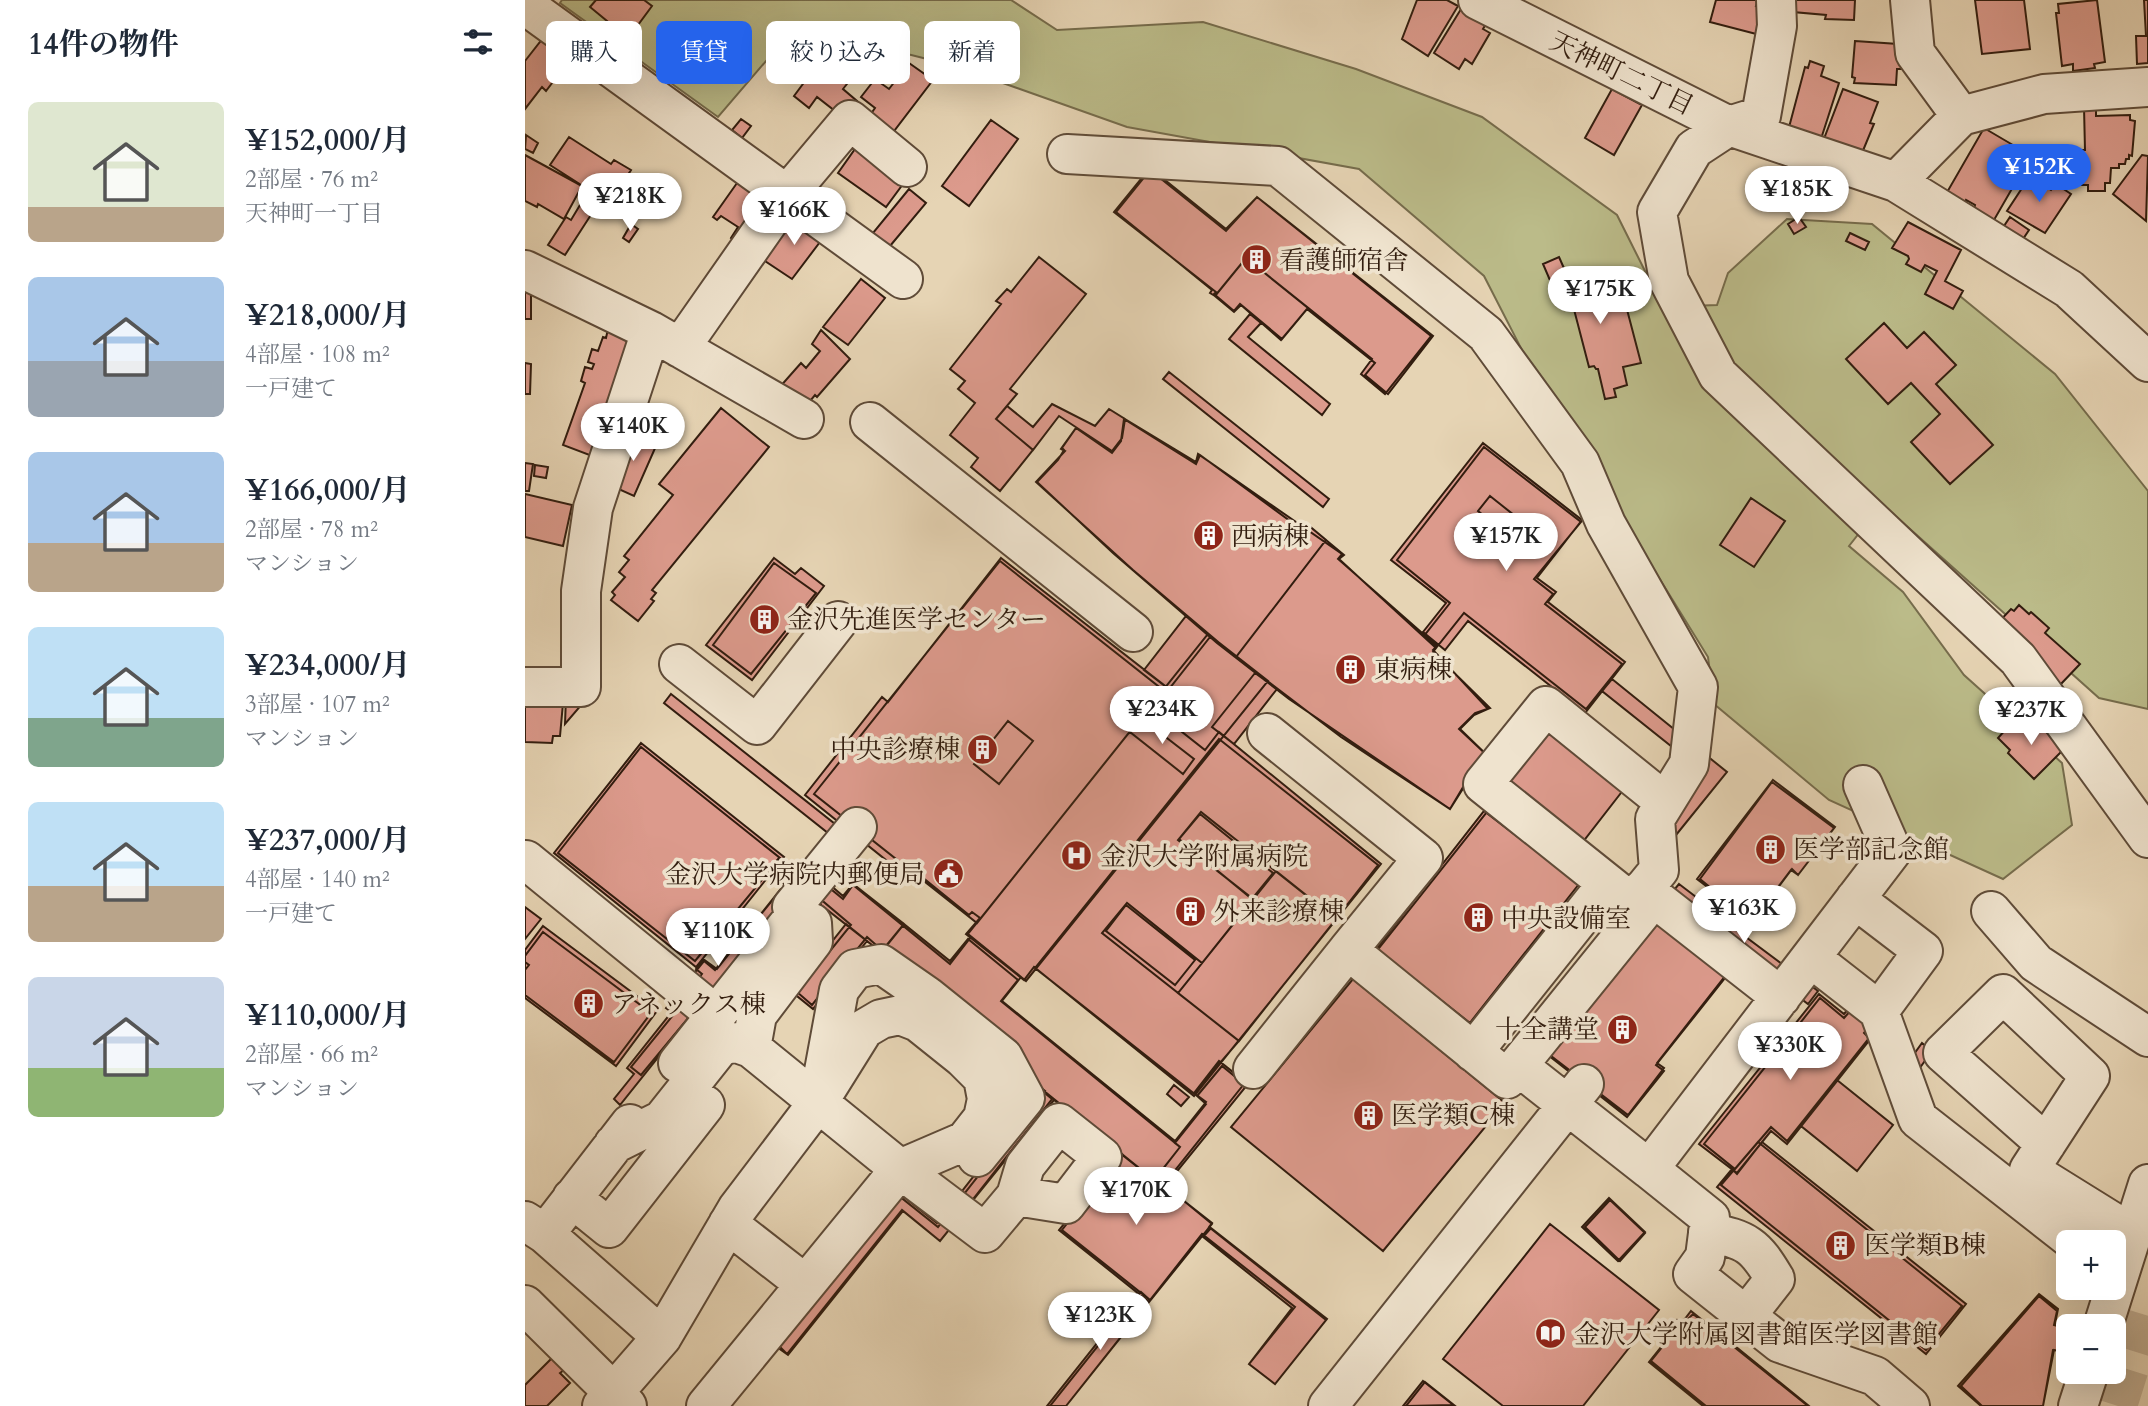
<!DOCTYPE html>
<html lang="ja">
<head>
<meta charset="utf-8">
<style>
  body { margin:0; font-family:Cardo,"Noto Serif JP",serif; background:#f6f6f7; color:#1f2937; height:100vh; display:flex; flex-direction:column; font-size:26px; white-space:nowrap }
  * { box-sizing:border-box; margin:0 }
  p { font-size:23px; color:#747a83 }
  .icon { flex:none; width:38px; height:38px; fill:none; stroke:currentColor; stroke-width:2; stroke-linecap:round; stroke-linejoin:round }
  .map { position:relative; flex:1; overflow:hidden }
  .side { display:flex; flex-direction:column; background:#fff; width:525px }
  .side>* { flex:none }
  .banner { position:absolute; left:21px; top:21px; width:665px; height:63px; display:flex; gap:14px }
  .buttons { position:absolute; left:1531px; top:1230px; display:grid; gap:14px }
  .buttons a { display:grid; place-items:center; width:70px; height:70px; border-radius:10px; background:#fff; box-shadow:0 7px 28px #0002; font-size:35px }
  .price { position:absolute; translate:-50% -60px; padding:0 16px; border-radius:24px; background:#fff; color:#222; font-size:23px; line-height:46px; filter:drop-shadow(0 2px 4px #0008) }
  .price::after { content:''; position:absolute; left:50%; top:42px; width:21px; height:16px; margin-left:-10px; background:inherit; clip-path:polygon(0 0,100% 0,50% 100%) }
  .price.active { background:#2563eb; color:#fff }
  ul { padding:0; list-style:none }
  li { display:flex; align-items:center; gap:21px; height:175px; padding:0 28px }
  li span { display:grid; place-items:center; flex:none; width:196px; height:140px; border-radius:10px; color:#555 }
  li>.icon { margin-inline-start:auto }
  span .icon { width:84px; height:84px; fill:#fffc; stroke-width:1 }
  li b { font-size:30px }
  h2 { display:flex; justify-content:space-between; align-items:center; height:84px; padding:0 28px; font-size:30px }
  .tag { padding:0 24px; border-radius:10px; background:#fff; box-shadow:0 7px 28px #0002; font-size:24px; line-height:63px }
  .tag.active { background:#2563eb; color:#fff }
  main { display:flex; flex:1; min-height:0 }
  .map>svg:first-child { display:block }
  .green { fill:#bbbb89; stroke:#766c4c; stroke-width:2 }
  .building { fill:#dc9a8c; stroke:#321d0f; stroke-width:2 }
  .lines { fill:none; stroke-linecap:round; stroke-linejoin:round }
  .major-tunnel { stroke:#c2af93; stroke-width:38; stroke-dasharray:38 19; stroke-linecap:butt }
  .minor-casing { stroke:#5f4b38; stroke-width:42 }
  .minor { stroke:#efe3ce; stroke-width:38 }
  .labels { text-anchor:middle; stroke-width:7; stroke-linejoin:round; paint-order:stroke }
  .street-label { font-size:26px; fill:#321d0f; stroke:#efe3ce }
  .poi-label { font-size:26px; fill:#321d0f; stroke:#efe3ce; text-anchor:start }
</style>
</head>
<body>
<main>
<section class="side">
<h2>14件の物件<svg class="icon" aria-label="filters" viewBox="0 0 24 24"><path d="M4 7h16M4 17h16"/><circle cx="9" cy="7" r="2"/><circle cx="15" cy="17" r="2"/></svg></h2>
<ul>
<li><span style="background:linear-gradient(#dfe7d0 75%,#b9a48a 0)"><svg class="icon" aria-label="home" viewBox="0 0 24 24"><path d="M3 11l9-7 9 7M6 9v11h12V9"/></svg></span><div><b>¥152,000/月</b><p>2部屋 · 76 m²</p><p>天神町一丁目</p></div></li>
<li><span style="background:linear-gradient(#a9c7e8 60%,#9aa5b1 0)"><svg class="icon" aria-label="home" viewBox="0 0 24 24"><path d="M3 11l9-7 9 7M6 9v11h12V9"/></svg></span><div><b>¥218,000/月</b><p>4部屋 · 108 m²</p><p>一戸建て</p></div></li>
<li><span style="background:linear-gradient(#a9c7e8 65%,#b9a48a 0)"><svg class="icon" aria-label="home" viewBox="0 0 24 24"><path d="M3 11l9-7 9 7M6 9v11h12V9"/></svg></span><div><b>¥166,000/月</b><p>2部屋 · 78 m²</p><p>マンション</p></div></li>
<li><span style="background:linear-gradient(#bfe0f5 65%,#7fa58c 0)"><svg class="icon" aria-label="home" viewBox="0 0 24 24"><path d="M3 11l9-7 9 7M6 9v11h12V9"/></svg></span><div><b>¥234,000/月</b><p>3部屋 · 107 m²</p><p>マンション</p></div></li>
<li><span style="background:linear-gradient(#bfe0f5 60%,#b9a48a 0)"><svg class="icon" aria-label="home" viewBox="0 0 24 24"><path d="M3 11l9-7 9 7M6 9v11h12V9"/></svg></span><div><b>¥237,000/月</b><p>4部屋 · 140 m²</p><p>一戸建て</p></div></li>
<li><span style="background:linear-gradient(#c9d6e8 65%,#8fb573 0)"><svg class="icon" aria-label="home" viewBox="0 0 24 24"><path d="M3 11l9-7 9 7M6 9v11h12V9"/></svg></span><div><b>¥110,000/月</b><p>2部屋 · 66 m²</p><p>マンション</p></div></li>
</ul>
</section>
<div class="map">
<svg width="1623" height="1406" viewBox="0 0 1623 1406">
  <rect width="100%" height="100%" fill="#e6d4b4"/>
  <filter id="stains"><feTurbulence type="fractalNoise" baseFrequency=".00286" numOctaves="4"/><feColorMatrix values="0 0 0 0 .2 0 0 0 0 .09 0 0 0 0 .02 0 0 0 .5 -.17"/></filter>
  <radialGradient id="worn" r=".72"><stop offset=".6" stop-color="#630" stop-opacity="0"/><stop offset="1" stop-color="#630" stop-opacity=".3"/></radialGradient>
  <path class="green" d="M37,0H486L532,30L678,22L831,69L957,117L1092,215L1138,307L1192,305L1203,273L1262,219L1347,224L1530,374L1623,491V709L1574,698L1357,504L1324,546L1378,592L1439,675L1537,763L1547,825L1478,879L1304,800L1189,704L1183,657L1017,389L959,276L834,169L602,127L430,66L271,26L193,117L35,3Z"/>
  <path class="building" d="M71,0H119L127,6L93,52L71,36L82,21L65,7Z
    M892,0H922L933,6L903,56L877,39Z
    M1191,0H1233L1231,6L1245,10L1239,36L1185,22Z
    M1269,0H1330L1329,20L1300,19L1301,15L1268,12Z
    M1450,0H1499L1505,49L1457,54Z
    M1572,0L1580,62L1569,64L1570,68L1548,71V64L1537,66L1531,13H1534L1533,4Z
    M1619,0H1623V63L1612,64L1611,36H1621Z
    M936,9L961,24L958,29L965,33L947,64L940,59L934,69L909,53Z
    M22,33L49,54L21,91L17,87L0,109V61Z
    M1330,41L1373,44L1381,69H1372L1371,85L1329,83L1330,78L1327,77Z
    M307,45L336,66L318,89L332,101L319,118L292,97L284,108L269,96Z
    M1285,61L1299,66L1296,76L1314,83L1295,142L1263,131L1280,67L1283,68Z
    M384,63L408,80L366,135L343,118L350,108L336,97L350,79L364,89Z
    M1087,89L1117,105L1089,155L1060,138Z
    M1318,89L1353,102L1345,123L1349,124L1337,153L1297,144Z
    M1559,107L1571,108V116L1605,115V120L1610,121L1607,156L1604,155V159H1601L1600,164H1594V168H1586L1585,183H1580V191H1563V185H1552L1551,167H1555V150H1560Z
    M216,119L226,126L217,138L207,130Z
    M466,120L493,139L444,206L417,186Z
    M1459,128L1493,148L1481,170L1485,173L1487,169L1496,173L1469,220L1449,209L1450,205L1441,200L1436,210L1421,194Z
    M1,135L13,143L8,153L0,149Z
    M44,137L86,164L89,160L106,170L79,212L71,207L40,255L23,245L41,217L46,220L64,190L25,165Z
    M330,149L378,184L361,207L313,173Z
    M0,155L57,186L39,219L13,204L12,207L0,201Z
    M1617,155L1623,156L1621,221L1588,194Z
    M1507,156L1520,164L1511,177L1499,170Z
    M625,168L701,229L732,197L908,336L863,394L840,375L850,363L782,309L757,339L715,304L709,311L689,294L691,292L589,212Z
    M625,170L701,231L732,197L906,336L860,394L836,374L847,359L721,258L690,296L685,293L687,290L591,212Z
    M1503,179L1510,183L1512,181L1526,190L1531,184L1546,194L1520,233L1482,211Z
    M212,183L218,187L220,184L249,210L221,248L206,238L213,227L196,216L192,220L188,217Z
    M384,189L401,203L360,252L343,239Z
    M274,214L301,234L267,279L237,259L259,227L263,229Z
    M1274,217L1281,227L1269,234L1263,224Z
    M1485,217L1504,230L1496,242L1477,229Z
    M1383,222L1436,250L1420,281L1438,291L1428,309L1400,294L1412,271L1400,265L1396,272L1381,264L1384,259L1383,256L1367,248Z
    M106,224L113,229L104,242L98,238Z
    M1325,233L1344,242L1340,250L1321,241Z
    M514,257L561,294L485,389L492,394L471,419L508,450L475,491L446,467L453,458L425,435L450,403L433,389L440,381L425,369L476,304L471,301L482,289L486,292Z
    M1034,257L1049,291L1094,279L1116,363L1098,367L1102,385L1089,389L1091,397L1080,399L1073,369H1071L1069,366L1064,367L1045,294L1033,299L1018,264Z
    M721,258L783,308L756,340L716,305L709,312L690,296Z
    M336,279L360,298L323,345L298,327Z
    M0,281H6V319H0Z
    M725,314L736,323L723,337L805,404L797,415L704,339Z
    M1359,323L1382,348L1399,332L1431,365L1411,384L1468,445L1425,484L1386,442L1415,414L1386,383L1363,404L1321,359Z
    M83,329L119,339L75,459L38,445L60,383L56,381L60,367L67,369L69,364L63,362L67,349L73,351L78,337L81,338Z
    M296,330L325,359L292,397L290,395L281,406L253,389L276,363L281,368L295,351L287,344Z
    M0,363L6,364L5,394H0Z
    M644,372L804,499L798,507L638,379Z
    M527,404L570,426L584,409L600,419L597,438L587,451L534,416L508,450L471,419L482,406L508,427Z
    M196,408L244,447L127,590L131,593L126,599L129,601L113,621L86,600L90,595L87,592L100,577L94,572L104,560L99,556L148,495L134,484Z
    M599,419L671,464L675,455L780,532L783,525L801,540L711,657L608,570L511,482L540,451L536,449L551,428L587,453L596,441Z
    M600,419L671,462L673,454L817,554L813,559L912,646L908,650L963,709L949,715L935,729L966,759L940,784L925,809L764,699L692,643L588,553L512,482L533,460L539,450L537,448L551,428L587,451L597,438Z
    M100,432L131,446L109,496L89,487Z
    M958,443L1057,520L1012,578L1031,592L1023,602L1100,662L1060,713L943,621L920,650L898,632L921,603L866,560Z
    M959,447L1056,522L1009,579L1028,594L1020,604L1097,664L1061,709L939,613L911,648L899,636L925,603L872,560Z
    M0,463L8,464L4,491H0Z
    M10,465L23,467L21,478L9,476Z
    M0,494L47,505L38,546L0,537Z
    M965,496L1004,527L992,542L953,511Z
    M1226,498L1260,521L1229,567L1195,545Z
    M801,540L819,555L814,559L911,648L908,652L965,708L950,713L934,729L967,760L939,787L925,809L816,737L711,657Z
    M249,558L270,574L276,568L299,586L227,680L181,645Z
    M476,558L644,689L628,709L680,750L694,732L856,864L669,1096L509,967L499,980L441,934L455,918L447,912L444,915L382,865L376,872L280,795L357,697L363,702Z
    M475,561L638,690L452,923L289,794Z
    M249,563L291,593L226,674L188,645Z
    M1494,605L1504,614L1506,612L1524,628L1520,633L1555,664L1534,686L1469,627L1486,609L1489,611Z
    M661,616L685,637L644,689L619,670Z
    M683,634L743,681L501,981L443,934Z
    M730,673L752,689L709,744L687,727Z
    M1087,679L1202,772L1151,835L1139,826L1181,774L1077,691Z
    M146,694L310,824L303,833L139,703Z
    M0,697L38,703L35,736H28L27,743L0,742Z
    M41,697L58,703L40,724Z
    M616,718L669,759L658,774L605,732Z
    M1490,719L1499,728L1508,719L1539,749L1509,779L1483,753L1485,750L1473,738Z
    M483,721L508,741L474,784L449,764Z
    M1019,726L1099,789L1057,843L977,780Z
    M694,739L853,865L811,919L676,812L653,840L728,899L677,963L602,903L577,933L714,1041L669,1093L671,1095L510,968Z
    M116,743L259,857L171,967L29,853Z
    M116,747L255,858L170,961L33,853Z
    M1248,780L1310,827L1273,875L1266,870L1218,933L1175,902L1185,889L1172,879Z
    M1247,782L1309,828L1273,875L1267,869L1219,933L1179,899L1187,889L1175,879Z
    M959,811L1054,884L945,1023L851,949Z
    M962,812L1054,884L944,1024L851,952Z
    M675,814L748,873L727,899L654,839Z
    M254,858L290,887L268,891L116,1075L106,1067L149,1014L141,1008L179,961L190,970L260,885L243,871Z
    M751,871L811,919L714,1041L653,993Z
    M304,884L318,896L328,884L379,924L356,952L291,901Z
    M1154,884L1175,900L1174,902L1293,991L1283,1004L1144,896Z
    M259,885L266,891L95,1105L89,1099L109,1074L102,1068L177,974L171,969L178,959L192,969Z
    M328,885L425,964L446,937L496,977L477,1001L650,1141L681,1102L669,1093L694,1061L723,1084L640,1186L687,1223L684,1227L801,1320L750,1384L724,1364L770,1307L677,1234L625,1300L537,1230L597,1154L529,1100L415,1241L377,1210L262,1354L254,1346L374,1196L413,1227L520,1091L478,1057L342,937L287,1005L272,992L326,925L293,897L302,886L318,899Z
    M601,905L670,960L650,985L581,931Z
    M0,907L16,919L0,939Z
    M1134,916L1204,971L1132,1063L1139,1068L1103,1115L1017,1049Z
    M1134,918L1204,973L1131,1065L1139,1071L1102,1117L1018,1051Z
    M321,924L342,941L288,1009L267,992Z
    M379,924L425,961L443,939L493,980L476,1001L655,1147L629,1180L450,1035L350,960Z
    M18,926L132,1011L91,1066L0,998V950Z
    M18,932L126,1013L89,1062L0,995V970L4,965L0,962V956Z
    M828,979L980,1103L858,1251L706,1127Z
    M1294,994L1319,1014L1325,1007L1346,1024L1347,1037L1262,1144L1246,1131L1212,1173L1174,1144Z
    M1295,998L1319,1018L1327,1009L1344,1026L1339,1033L1344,1038L1262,1141L1246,1127L1210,1169L1179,1144Z
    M1397,1043L1407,1051L1394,1069L1384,1061Z
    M697,1066L719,1084L639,1184L631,1178L655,1147L650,1143L681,1104L672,1096Z
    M1312,1080L1368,1125L1332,1171L1276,1126Z
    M649,1085L664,1097L656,1106L642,1094Z
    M516,1090L527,1099L415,1241L378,1211L263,1355L252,1347L374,1193L412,1223Z
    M1233,1142L1437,1306L1401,1350L1196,1185Z
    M1237,1142L1441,1304L1401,1354L1192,1187L1207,1169L1212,1174Z
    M596,1154L629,1180L631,1178L687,1224L624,1302L534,1230Z
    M1084,1198L1120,1232L1093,1261L1057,1227Z
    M1085,1200L1120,1233L1095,1261L1060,1227Z
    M1025,1224L1134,1310L1058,1406H978L918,1359Z
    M686,1228L802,1319L750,1384L724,1364L767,1308L678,1237Z
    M616,1292L625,1300L541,1406H525Z
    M612,1293L624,1302L541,1406H522Z
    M1514,1294L1533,1309L1530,1324L1544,1327L1542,1353L1529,1350L1518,1406H1456L1433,1386Z
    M1514,1296L1532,1311L1529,1325L1544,1329L1540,1351L1528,1350L1518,1406H1457L1436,1386Z
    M1166,1311L1210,1346L1284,1406H1178L1124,1362L1141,1341L1137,1338L1152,1320L1156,1324Z
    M1168,1314L1283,1406H1181L1126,1361L1142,1341L1139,1337L1153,1321L1158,1324Z
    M30,1355L43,1367L35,1373L45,1383L22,1406H0V1385Z
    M898,1381L927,1404L929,1406H878Z
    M900,1382L929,1405L881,1406Z"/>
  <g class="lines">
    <path class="major-tunnel" d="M1593,1406L1623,1311"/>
    <defs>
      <path id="minor" d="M953,0L1204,126L1371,182L1544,289L1623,362
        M1251,0L1252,26L1236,116L1204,126L1169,149L1132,212L1144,281L1193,375L1493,659L1623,838
        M1385,0L1390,53L1436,116
        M0,5L378,279
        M542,154L753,166L961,334L1055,463L1081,524L1173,687L1164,764L1130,819L1134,870L1107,903L1117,912L982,1079L823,950L898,858L742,733
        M1371,182L1436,116L1519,94L1623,87
        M0,270L126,331L279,419
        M155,348L262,195L325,120L382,167
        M345,422L608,632
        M154,664L232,725L313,621
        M0,687H56V591L68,508L126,331
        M1,860L191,1015
        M1118,889L1256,997
        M1330,899L1398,951L1354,1011
        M1107,903L958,784L1021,706L1140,802
        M267,907L332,827
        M1466,911L1511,963L1623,1037
        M1286,958L1354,1011L1393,1119L1550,1242
        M226,1048L232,1015L288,941L287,923
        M948,1052L1082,884
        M153,1063L273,912
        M993,1066L1124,1169L1367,851L1338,785
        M728,1069L823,950
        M297,1082L314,990L330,969L356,964L402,996L478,1057L500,1098L452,1157
        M89,1144L137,1120L195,1047L209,1042L226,1048L375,1169L460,1233L491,1196L500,1166L534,1123L577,1157L541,1204L491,1196
        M1521,1144L1418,1053L1478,994L1565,1076L1504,1170L1607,1234
        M1124,1169L1185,1218L1180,1257L1168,1274L1255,1343L1350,1376L1385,1406
        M47,1198L84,1228L180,1105
        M0,1221L20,1234L137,1337
        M203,1224L280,1284
        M1183,1232C1222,1240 1230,1245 1250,1279L1221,1316
        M20,1234L105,1124
        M0,1305L102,1406
        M1578,1326L1623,1184
        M77,1406L137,1337L212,1209L294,1101L339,1029L356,1019L375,1015L393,1022L438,1058L458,1078L462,1099L458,1118L440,1141L375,1169L181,1406
        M803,1406L1059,1084
        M1553,1406L1564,1372"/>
    </defs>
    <use href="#minor" class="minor-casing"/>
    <use href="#minor" class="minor"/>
  </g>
  <defs>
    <symbol id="building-disc" viewBox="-11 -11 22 22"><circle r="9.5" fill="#8f2418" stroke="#efe3ce"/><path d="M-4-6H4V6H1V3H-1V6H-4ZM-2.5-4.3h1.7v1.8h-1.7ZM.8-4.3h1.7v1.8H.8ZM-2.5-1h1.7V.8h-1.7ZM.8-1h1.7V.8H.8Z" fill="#fff"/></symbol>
    <symbol id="hospital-disc" viewBox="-11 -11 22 22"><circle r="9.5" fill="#8f2418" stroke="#efe3ce"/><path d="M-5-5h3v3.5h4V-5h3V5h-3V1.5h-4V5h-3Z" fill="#fff"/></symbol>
    <symbol id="civic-disc" viewBox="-11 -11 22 22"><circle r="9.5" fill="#8f2418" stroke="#efe3ce"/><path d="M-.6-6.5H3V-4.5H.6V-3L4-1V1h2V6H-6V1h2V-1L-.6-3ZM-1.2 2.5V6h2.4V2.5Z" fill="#fff"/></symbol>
    <symbol id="library-disc" viewBox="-11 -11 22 22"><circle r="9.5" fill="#8f2418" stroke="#efe3ce"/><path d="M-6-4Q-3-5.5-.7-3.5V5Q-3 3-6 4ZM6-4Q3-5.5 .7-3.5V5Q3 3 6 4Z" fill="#fff"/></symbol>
  </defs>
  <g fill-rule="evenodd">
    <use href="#building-disc" x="714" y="242" width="35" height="35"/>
    <use href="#building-disc" x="666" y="518" width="35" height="35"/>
    <use href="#building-disc" x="222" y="602" width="35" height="35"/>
    <use href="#building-disc" x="808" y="652" width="35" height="35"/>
    <use href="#building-disc" x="440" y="732" width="35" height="35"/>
    <use href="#building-disc" x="1228" y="832" width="35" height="35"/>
    <use href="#hospital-disc" x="534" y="838" width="35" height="35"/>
    <use href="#civic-disc" x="406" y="856" width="35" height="35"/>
    <use href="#building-disc" x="648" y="894" width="35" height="35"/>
    <use href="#building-disc" x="936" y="900" width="35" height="35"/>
    <use href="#building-disc" x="46" y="986" width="35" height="35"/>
    <use href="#building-disc" x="1080" y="1012" width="35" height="35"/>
    <use href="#building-disc" x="826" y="1098" width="35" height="35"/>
    <use href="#building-disc" x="1298" y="1228" width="35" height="35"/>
    <use href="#library-disc" x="1008" y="1316" width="35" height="35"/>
  </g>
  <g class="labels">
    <g class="street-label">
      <text transform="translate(1097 73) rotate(26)" y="9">天神町二丁目</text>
    </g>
    <g class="poi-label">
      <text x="754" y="269">看護師宿舎</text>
      <text x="706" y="545">西病棟</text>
      <text x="262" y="628">金沢先進医学センター</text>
      <text x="849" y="678">東病棟</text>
      <text x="435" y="758" text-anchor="end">中央診療棟</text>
      <text x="1268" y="858">医学部記念館</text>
      <text x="575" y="865">金沢大学附属病院</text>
      <text x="400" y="883" text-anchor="end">金沢大学病院内郵便局</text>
      <text x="689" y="920">外来診療棟</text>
      <text x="976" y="927">中央設備室</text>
      <text x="86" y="1013">アネックス棟</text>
      <text x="1074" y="1038" text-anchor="end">十全講堂</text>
      <text x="866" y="1124">医学類C棟</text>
      <text x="1339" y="1254">医学類B棟</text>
      <text x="1049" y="1343">金沢大学附属図書館医学図書館</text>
    </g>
  </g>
  <rect width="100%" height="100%" filter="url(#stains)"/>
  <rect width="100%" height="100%" fill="url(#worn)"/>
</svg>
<div class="buttons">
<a>+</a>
<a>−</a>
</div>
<b class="price active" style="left:1514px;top:204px">¥152K</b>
<b class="price" style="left:1272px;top:226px">¥185K</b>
<b class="price" style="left:105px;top:233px">¥218K</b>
<b class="price" style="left:269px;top:247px">¥166K</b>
<b class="price" style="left:1075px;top:326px">¥175K</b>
<b class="price" style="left:108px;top:463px">¥140K</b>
<b class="price" style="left:981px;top:573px">¥157K</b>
<b class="price" style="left:637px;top:746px">¥234K</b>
<b class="price" style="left:1506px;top:747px">¥237K</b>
<b class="price" style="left:1219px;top:945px">¥163K</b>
<b class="price" style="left:193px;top:968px">¥110K</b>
<b class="price" style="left:1265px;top:1082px">¥330K</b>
<b class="price" style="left:611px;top:1227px">¥170K</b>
<b class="price" style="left:575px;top:1352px">¥123K</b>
<div class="banner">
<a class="tag">購入</a>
<a class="tag active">賃貸</a>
<a class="tag">絞り込み</a>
<a class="tag">新着</a>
</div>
</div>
</main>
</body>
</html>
